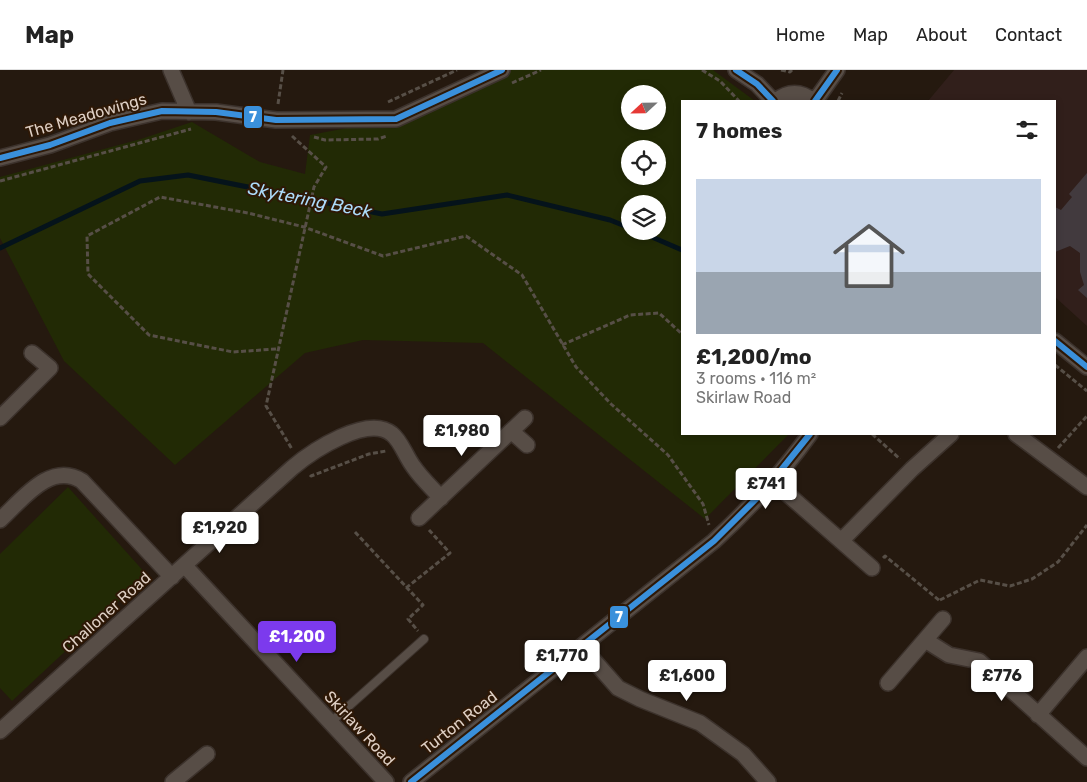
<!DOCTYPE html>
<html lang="en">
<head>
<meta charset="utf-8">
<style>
  body { margin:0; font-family:Rubik,sans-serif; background:#f2f2f2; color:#222; height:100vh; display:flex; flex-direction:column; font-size:19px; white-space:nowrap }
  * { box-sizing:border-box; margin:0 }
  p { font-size:16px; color:#767676 }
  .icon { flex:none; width:28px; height:28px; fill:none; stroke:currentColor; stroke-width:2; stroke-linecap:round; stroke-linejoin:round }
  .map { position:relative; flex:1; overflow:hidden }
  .details { position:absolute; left:681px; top:30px; width:375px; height:335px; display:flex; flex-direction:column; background:#fff; border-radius:0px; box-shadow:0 2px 8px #0003 }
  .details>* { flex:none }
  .needle { width:32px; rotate:248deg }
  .fabs { position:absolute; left:621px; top:15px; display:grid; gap:10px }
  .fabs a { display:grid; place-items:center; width:45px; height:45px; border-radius:50%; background:#fff; box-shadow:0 2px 8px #0003; font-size:25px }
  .price { position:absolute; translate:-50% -42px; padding:0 11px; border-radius:5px; background:#fff; color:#222; font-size:16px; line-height:32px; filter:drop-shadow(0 1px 2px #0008) }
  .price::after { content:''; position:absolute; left:50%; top:30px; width:15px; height:11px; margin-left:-8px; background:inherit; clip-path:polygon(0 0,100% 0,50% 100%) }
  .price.current { background:#7c3aed; color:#fff }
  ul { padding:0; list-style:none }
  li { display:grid; align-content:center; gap:10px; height:265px; padding:0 15px }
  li+li { border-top:1px solid #e0e0e0 }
  li span { display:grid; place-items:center; height:155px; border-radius:0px; color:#555 }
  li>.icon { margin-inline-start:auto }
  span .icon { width:90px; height:90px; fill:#fffc; stroke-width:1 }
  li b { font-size:21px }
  h2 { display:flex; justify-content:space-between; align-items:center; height:60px; padding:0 15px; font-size:21px }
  header { display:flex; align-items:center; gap:30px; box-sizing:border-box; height:70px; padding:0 25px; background:#fff; border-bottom:1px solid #e0e0e0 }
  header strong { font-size:24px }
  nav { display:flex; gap:28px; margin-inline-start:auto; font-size:18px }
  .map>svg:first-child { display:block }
  .education { fill:#311f1b }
  .park { fill:#222a05; fill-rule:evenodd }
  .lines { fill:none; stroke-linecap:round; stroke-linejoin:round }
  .stream { stroke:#05131b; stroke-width:5 }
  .building { fill:#423a3e }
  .service-casing { stroke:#3c322c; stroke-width:10 }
  .minor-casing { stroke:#3c322c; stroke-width:18 }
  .path { stroke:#574f47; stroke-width:3; stroke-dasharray:5 2.5; stroke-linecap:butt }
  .service { stroke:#574d46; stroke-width:8 }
  .minor { stroke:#574d46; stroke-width:15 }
  .bus-1-casing { stroke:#2e1806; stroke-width:10 }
  .bus-1 { stroke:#3a90db; stroke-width:6 }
  .labels { text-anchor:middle; stroke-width:4; stroke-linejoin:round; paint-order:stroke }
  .street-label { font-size:16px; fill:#decfc4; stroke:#2e1806 }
  .water-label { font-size:18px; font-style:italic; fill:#acdbfa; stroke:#2e1806 }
  .line-badge { stroke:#2e1806; stroke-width:2 }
  .badge-label { font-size:14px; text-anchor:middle; font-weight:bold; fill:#fff }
</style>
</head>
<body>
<header>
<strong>Map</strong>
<nav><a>Home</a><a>Map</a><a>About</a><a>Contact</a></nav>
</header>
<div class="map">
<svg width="1087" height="712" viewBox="0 0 1087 712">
  <rect width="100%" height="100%" fill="#25190f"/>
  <path class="education" d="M954,0H1087V256L1055,227V31H928Z"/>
  <path class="park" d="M511,0H713L755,31H682V364H789L705,449L483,273L363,270L305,283L175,395L64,291L0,168V107L141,69L192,52L260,92L305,104L310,65L384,51ZM630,24H658V51H630ZM630,79H658V106H630ZM630,134H658V161H630Z
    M68,417L147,505L12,631L0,618V484Z"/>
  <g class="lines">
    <path class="stream" d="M638,161L682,180
      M0,178L140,111L188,105L382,144L507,125L610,150L630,158"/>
  </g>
  <path class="building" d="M1087,103V228L1078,220L1084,215L1080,202V183L1070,176L1055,182V137L1061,140L1072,127L1069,124Z"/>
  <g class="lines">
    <defs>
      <path id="service" d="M331,652L424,569"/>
      <path id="minor" d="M171,0L189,42
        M736,0L757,14L773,31
        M776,31C788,21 801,21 813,31
        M815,31L837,0
        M0,88L50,75L110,53L162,41L216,42L276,50L396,49L502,0
        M1055,271L1087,297
        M0,348L50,298L32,283
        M511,361L527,375
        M1016,364L1087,417
        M784,421L872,498
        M419,448L525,348
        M0,450C22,430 50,391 82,411L172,507
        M841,471L912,399L951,364
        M185,496L386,712
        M925,570L949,585L979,591L1087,688
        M582,577L618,618L640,629L700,653L743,684L768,712
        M888,613L943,549
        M1038,645L1087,587
        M0,661L292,398C312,381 368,344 392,364C401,371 406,387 413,396C421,408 432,418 441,428
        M173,712L207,684
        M411,712L714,471C749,439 782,403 810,364"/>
    </defs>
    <use href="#service" class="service-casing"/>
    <use href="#minor" class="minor-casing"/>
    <path class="path" d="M702,0L720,11L739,31
      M781,0L790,2L792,0
      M512,13L541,0
      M838,31L842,23
      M388,32L457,0
      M278,34L283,0
      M292,66L326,97L314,117L266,336L292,379
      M314,67L325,70L378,69L387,66
      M0,111L191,59
      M562,275L630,245L659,243L682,264
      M276,279L233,282L149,265L88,204L87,166L160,127L248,143L304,157L383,186L466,166L522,205L576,297L611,334L668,385L703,434L709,455
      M1055,295L1087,321
      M872,364L900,389
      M1058,378L1087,346
      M310,405L311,406L369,384L386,381
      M355,462L423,535L408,549L418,561
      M883,488L885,486L940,531
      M406,518L450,483L429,460
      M940,530L980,510L1010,516L1032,509L1058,492L1087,455"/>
    <use href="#service" class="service"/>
    <use href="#minor" class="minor"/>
    <defs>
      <path id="bus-1" d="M736,0L757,14L773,31
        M815,31L837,0
        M0,88L50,75L110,53L162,41L216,42L276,50L396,49L502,0
        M1055,271L1087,297
        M411,712L714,471L765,420L810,364"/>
    </defs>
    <use href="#bus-1" class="bus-1-casing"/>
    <use href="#bus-1" class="bus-1"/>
  </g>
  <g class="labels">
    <g class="street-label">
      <text transform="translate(86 45) rotate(-16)" y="6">The Meadowings</text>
      <text transform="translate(106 542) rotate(-42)" y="6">Challoner Road</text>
      <text transform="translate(459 652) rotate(-38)" y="6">Turton Road</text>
      <text transform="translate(360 658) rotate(47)" y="6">Skirlaw Road</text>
    </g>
    <g class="water-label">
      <text transform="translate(310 130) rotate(11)" y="6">Skytering Beck</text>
    </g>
  </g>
  <g class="line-badge">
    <rect x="243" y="35" width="20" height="24" rx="5" fill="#3a90db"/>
    <rect x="609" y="535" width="20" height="24" rx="5" fill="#3a90db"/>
  </g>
  <g class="badge-label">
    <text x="253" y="52">7</text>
    <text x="619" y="552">7</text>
  </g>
</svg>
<div class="fabs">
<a><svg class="needle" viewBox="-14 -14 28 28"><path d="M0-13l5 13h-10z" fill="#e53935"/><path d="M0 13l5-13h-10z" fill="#767676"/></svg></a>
<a><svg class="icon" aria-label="locate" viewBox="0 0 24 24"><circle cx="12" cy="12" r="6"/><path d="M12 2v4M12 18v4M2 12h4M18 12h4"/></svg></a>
<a><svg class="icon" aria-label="layers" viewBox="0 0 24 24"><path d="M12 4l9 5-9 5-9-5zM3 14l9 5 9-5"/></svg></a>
</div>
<b class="price" style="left:462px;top:387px">£1,980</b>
<b class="price" style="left:766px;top:440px">£741</b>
<b class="price" style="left:220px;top:484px">£1,920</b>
<b class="price current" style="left:297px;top:593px">£1,200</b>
<b class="price" style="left:562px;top:612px">£1,770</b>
<b class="price" style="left:687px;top:632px">£1,600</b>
<b class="price" style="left:1002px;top:632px">£776</b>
<section class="details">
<h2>7 homes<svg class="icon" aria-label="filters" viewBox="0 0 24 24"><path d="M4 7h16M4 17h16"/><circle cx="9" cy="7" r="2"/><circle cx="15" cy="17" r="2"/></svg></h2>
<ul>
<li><span style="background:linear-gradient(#c9d6e8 60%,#9aa5b1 0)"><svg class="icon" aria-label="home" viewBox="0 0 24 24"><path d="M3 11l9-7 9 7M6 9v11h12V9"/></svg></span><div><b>£1,200/mo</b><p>3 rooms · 116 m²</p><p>Skirlaw Road</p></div></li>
</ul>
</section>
</div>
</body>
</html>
